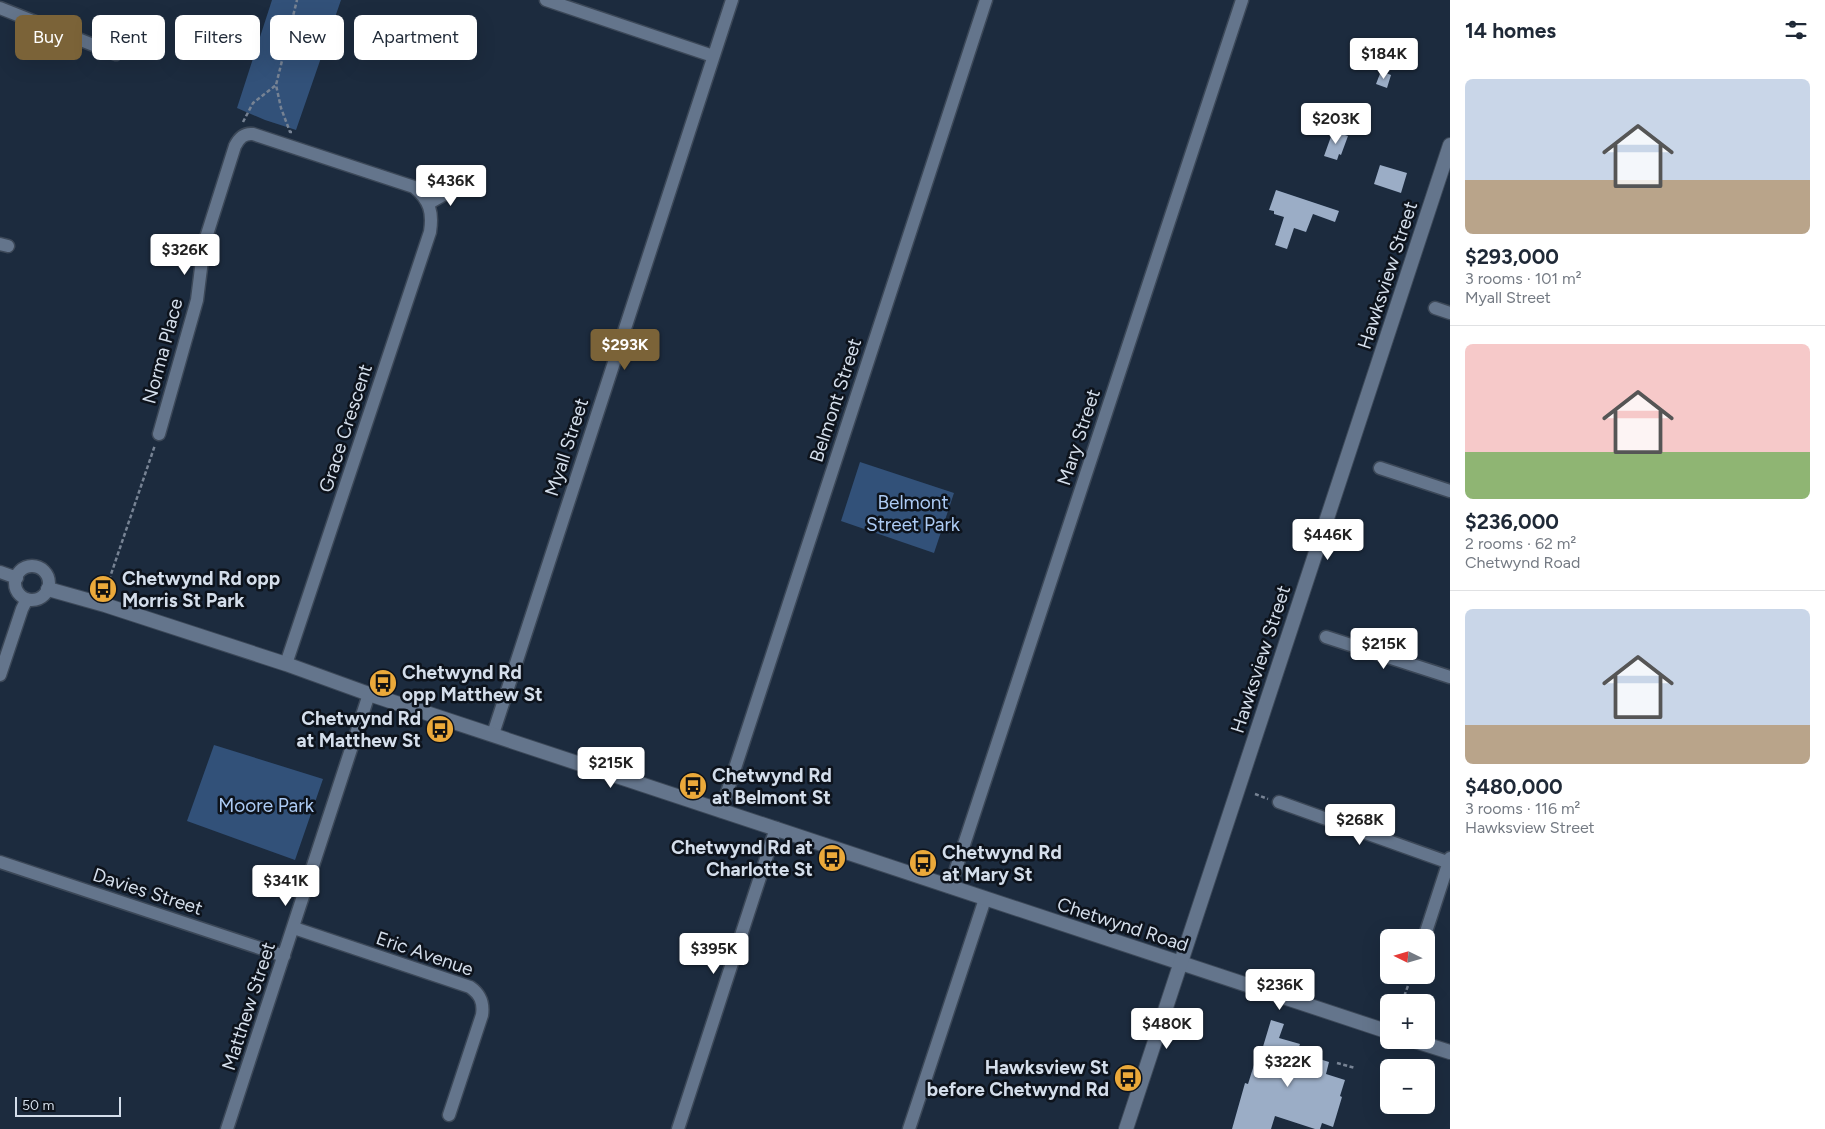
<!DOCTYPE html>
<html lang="en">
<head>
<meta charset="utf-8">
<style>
  body { margin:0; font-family:Figtree,sans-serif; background:#f2f2f3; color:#1f2937; height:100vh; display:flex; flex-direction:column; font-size:19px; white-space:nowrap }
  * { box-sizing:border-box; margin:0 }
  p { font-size:16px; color:#747a83 }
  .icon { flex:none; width:28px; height:28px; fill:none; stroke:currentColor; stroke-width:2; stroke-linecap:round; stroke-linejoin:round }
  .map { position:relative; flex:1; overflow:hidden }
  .details { display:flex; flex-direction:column; background:#fff; width:375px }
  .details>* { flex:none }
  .top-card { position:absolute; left:15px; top:15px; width:475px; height:45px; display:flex; gap:10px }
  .needle { width:32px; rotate:275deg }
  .buttons { position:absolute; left:1380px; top:929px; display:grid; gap:10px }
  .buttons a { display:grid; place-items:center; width:55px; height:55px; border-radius:8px; background:#fff; box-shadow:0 5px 20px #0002; font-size:25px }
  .scale { position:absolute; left:15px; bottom:12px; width:106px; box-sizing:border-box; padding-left:5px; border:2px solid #d4deeb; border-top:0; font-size:14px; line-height:18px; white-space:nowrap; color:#d4deeb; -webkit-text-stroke:4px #0d131c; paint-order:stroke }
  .price { position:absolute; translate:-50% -42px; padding:0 11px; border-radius:5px; background:#fff; color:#222; font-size:16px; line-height:32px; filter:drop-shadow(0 1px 2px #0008) }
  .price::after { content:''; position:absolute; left:50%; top:30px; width:15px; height:11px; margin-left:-8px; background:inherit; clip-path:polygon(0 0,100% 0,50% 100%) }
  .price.current { background:#7b6338; color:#fff }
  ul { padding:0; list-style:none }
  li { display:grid; align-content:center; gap:10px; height:265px; padding:0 15px }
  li+li { border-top:1px solid #e0e1e3 }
  li span { display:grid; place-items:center; height:155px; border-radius:8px; color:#555 }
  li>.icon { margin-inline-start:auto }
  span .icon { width:90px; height:90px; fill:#fffc; stroke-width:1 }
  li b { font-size:21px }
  h2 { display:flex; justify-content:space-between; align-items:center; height:60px; padding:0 15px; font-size:21px }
  .tag { padding:0 18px; border-radius:8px; background:#fff; box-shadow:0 5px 20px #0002; font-size:18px; line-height:45px }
  .tag.current { background:#7b6338; color:#fff }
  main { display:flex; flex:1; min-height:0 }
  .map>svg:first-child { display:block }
  .green { fill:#325179 }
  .building { fill:#9badc6 }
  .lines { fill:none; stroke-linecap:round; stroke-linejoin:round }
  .minor-casing { stroke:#3c4858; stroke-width:15 }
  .tertiary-casing { stroke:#3c4858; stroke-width:16 }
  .secondary-casing { stroke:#3c4858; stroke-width:16 }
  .path { stroke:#778394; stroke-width:2.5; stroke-dasharray:4 2.5; stroke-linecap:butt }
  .minor { stroke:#64758c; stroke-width:12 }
  .tertiary { stroke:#64758c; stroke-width:14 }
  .secondary { stroke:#64758c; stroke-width:14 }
  .labels { text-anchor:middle; stroke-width:5; stroke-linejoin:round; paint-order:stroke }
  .street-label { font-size:19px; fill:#d4deeb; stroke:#0d131c }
  .park-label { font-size:19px; fill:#adcbf4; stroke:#0d131c }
  .poi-label { font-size:19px; font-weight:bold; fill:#d4deeb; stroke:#0d131c; text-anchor:start }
</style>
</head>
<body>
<main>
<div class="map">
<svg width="1450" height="1129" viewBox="0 0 1450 1129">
  <rect width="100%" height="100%" fill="#1c2b3e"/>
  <path class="green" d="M272,0H341L296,130L265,120L237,108Z
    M860,462L954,493L934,553L841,521Z
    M214,745L323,779L295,860L187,821Z"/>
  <path class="building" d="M1381,71L1391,75L1387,88L1376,84Z
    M1333,131L1348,136L1341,155L1339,154L1337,160L1324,156Z
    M1380,165L1407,173L1401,193L1374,184Z
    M1276,190L1339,211L1335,222L1313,214L1306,232L1294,228L1287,249L1275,245L1284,217L1274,214V211L1269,210Z
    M1271,1020L1284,1024L1279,1038L1300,1044L1297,1052L1329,1062L1326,1074L1345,1080L1340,1096L1342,1097L1333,1127L1322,1123L1320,1129H1315L1275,1116L1271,1129H1232L1245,1083L1248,1084L1259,1049L1262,1050Z"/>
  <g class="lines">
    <defs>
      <path id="minor" d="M546,0L713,56
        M0,8L116,54
        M429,203L459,186
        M0,244L8,246
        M1435,308L1450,313
        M159,434L197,300L204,244L235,146C239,138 244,133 253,134L414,187C430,200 433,213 430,232L286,664
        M1380,468L1450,491
        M15 583a17 17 0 1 1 34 0a17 17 0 1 1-34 0Z
        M0,572L17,578
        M1326,637L1450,677
        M0,675L22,609L27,599
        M493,734L732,0
        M1279,802L1450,863
        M721,811L986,0
        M0,862L284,956
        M950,887L1242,0
        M294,928L470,987C480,994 484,1002 482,1015L449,1115
        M1424,938L1450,858
        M227,1129L369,694
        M678,1129L776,828
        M909,1129L985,899"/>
      <path id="tertiary" d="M48,589L105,605L286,664L369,694L1389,1032
        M1412,1040L1450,1052"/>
      <path id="secondary" d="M1126,1129L1450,145"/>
    </defs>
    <use href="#minor" class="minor-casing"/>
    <use href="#tertiary" class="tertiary-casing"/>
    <use href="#secondary" class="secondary-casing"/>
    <path class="path" d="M243,122L253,103L276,85
      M292,132H290L281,108L276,85L297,0
      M107,586L155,445
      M1255,794L1268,799
      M1402,1002L1412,975
      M1337,1063L1355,1068"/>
    <use href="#minor" class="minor"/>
    <use href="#tertiary" class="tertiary"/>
    <use href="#secondary" class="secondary"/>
  </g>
  <defs>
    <symbol id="bus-disc" viewBox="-11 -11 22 22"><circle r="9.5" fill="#eba93a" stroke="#0d131c"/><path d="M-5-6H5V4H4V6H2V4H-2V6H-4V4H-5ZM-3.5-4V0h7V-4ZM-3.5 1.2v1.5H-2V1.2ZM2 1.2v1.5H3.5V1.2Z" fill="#111"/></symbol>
  </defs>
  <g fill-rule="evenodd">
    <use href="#bus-disc" x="87" y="573" width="32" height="32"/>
    <use href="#bus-disc" x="367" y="667" width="32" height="32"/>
    <use href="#bus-disc" x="424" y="713" width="32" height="32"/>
    <use href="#bus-disc" x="677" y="770" width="32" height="32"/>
    <use href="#bus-disc" x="816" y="842" width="32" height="32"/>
    <use href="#bus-disc" x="907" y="847" width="32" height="32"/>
    <use href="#bus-disc" x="1112" y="1062" width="32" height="32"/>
  </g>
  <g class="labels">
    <g class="street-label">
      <text transform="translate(1387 275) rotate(-72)" y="7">Hawksview Street</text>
      <text transform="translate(162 351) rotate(-75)" y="7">Norma Place</text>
      <text transform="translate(835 400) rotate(-72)" y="7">Belmont Street</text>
      <text transform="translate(345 428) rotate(-72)" y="7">Grace Crescent</text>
      <text transform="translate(1078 437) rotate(-72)" y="7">Mary Street</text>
      <text transform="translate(566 447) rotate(-72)" y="7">Myall Street</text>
      <text transform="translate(1260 659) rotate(-72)" y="7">Hawksview Street</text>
      <text transform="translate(148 891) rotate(18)" y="7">Davies Street</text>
      <text transform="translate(1123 924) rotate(18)" y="7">Chetwynd Road</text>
      <text transform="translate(425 953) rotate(19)" y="7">Eric Avenue</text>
      <text transform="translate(248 1006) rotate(-72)" y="7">Matthew Street</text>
    </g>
    <g class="park-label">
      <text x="913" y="509">Belmont<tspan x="913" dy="22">Street Park</tspan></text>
      <text x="266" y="812">Moore Park</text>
    </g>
    <g class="poi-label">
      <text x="122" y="585">Chetwynd Rd opp<tspan x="122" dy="22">Morris St Park</tspan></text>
      <text x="402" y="679">Chetwynd Rd<tspan x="402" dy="22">opp Matthew St</tspan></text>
      <text x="421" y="725" text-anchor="end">Chetwynd Rd<tspan x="421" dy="22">at Matthew St</tspan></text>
      <text x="712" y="782">Chetwynd Rd<tspan x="712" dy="22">at Belmont St</tspan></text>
      <text x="813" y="854" text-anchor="end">Chetwynd Rd at<tspan x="813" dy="22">Charlotte St</tspan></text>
      <text x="942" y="859">Chetwynd Rd<tspan x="942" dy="22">at Mary St</tspan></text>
      <text x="1109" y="1074" text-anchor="end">Hawksview St<tspan x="1109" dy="22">before Chetwynd Rd</tspan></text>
    </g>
  </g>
</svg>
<div class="buttons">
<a><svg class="needle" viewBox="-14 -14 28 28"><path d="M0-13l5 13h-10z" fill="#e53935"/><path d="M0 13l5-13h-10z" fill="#747a83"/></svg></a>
<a>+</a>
<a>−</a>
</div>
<div class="scale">50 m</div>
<b class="price" style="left:1384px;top:80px">$184K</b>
<b class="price" style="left:1336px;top:145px">$203K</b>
<b class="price" style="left:451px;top:207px">$436K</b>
<b class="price" style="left:185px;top:276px">$326K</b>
<b class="price current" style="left:625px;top:371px">$293K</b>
<b class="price" style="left:1328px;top:561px">$446K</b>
<b class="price" style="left:1384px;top:670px">$215K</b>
<b class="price" style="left:611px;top:789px">$215K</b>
<b class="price" style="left:1360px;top:846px">$268K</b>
<b class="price" style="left:286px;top:907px">$341K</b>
<b class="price" style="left:714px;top:975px">$395K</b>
<b class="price" style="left:1280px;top:1011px">$236K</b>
<b class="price" style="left:1167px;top:1050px">$480K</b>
<b class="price" style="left:1288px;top:1088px">$322K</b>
<div class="top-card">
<a class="tag current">Buy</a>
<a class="tag">Rent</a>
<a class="tag">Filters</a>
<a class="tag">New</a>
<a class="tag">Apartment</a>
</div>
</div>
<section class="details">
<h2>14 homes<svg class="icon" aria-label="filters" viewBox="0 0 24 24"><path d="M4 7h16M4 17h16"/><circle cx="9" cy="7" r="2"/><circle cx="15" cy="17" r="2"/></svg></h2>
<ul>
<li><span style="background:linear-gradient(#c9d6e8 65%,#b9a48a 0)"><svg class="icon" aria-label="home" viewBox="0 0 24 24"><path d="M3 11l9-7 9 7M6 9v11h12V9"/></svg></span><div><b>$293,000</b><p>3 rooms · 101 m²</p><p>Myall Street</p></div></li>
<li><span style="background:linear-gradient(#f6c9c9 70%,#8fb573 0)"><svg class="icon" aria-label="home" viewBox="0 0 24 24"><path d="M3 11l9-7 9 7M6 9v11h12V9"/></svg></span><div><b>$236,000</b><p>2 rooms · 62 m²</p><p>Chetwynd Road</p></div></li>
<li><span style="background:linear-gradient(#c9d6e8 75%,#b9a48a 0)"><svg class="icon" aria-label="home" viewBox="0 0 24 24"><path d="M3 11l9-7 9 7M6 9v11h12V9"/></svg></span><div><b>$480,000</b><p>3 rooms · 116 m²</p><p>Hawksview Street</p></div></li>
</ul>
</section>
</main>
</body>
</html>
